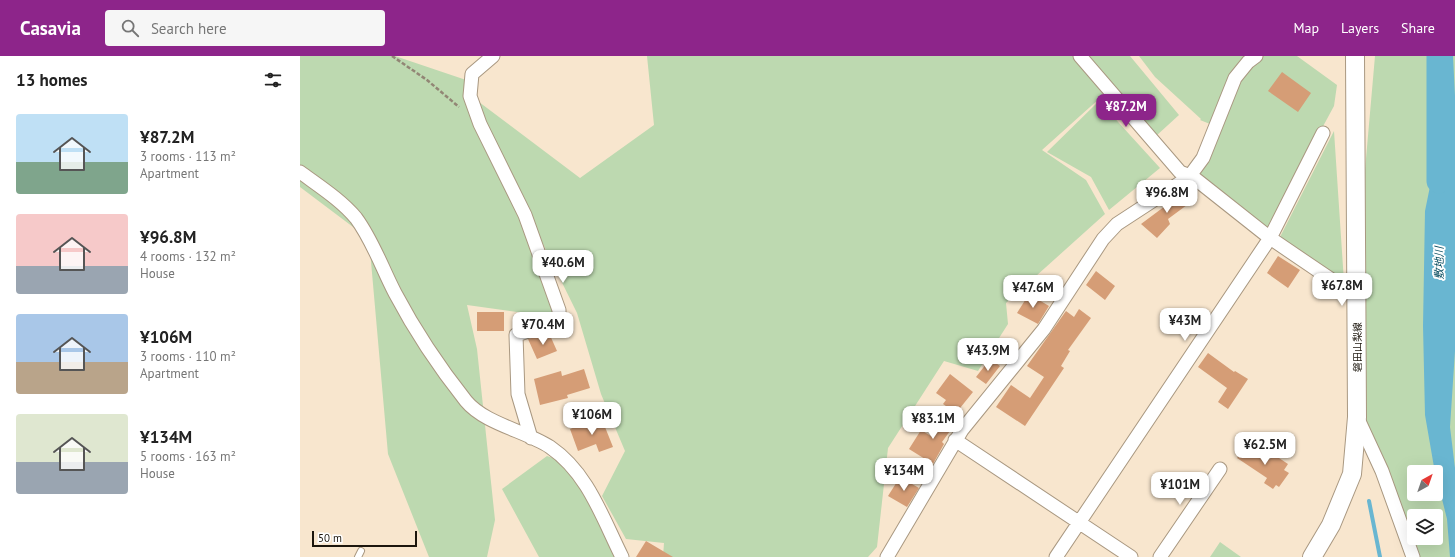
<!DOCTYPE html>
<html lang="en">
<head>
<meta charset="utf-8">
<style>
  body { margin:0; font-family:"PT Sans","Noto Sans JP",sans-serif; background:#f6f6f6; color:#222; height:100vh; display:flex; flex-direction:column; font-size:15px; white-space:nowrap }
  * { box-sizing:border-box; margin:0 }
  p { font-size:13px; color:#767676 }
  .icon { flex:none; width:22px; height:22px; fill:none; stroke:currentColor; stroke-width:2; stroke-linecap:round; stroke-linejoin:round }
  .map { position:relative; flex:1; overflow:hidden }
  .details { display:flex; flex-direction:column; background:#fff; width:300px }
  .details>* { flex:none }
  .needle { width:26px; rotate:40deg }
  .fabs { position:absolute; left:1107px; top:409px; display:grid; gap:8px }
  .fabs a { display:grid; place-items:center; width:36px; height:36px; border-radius:4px; background:#fff; box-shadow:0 4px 16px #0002; font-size:20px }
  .scale { position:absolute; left:12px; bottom:10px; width:105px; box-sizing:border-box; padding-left:4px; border:2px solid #1c160d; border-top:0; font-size:11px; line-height:14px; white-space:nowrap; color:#1c160d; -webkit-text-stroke:3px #fff; paint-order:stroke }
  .price { position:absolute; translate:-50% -34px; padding:0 9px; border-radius:8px; background:#fff; color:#222; font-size:13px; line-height:26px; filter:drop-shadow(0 1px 2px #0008) }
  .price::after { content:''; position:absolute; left:50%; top:24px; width:12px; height:9px; margin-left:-6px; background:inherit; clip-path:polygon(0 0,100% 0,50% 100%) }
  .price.on { background:#8d258a; color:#fff }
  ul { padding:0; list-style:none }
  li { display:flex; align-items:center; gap:12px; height:100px; padding:0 16px }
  li span { display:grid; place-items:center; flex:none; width:112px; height:80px; border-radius:4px; color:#555 }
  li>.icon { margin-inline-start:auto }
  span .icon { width:48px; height:48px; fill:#fffc; stroke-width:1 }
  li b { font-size:17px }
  h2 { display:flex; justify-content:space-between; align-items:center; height:48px; padding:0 16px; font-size:17px }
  header { display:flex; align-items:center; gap:24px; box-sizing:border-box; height:56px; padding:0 20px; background:#8d258a; color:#fff }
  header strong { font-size:19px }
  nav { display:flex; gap:22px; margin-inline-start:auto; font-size:14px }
  .search { width:280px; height:36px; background:#f6f6f6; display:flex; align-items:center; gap:10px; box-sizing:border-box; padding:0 14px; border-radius:4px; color:#767676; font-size:15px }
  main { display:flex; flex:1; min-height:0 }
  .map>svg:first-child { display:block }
  .green { fill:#bdd9b0; fill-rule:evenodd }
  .water { fill:#69b6d1 }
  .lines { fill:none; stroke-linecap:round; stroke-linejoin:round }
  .stream { stroke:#69b6d1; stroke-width:4 }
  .river { stroke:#69b6d1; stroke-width:25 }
  .building { fill:#d59d76 }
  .service-casing { stroke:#a99881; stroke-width:8 }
  .minor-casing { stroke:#a99881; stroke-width:15 }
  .secondary-casing { stroke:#a99881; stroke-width:20 }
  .path { stroke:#928675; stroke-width:2.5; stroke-dasharray:4 2; stroke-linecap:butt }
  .service { stroke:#fff; stroke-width:6 }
  .minor { stroke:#fff; stroke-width:13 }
  .secondary { stroke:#fff; stroke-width:18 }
  .labels { text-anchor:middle; stroke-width:3.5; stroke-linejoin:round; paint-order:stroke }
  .street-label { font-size:10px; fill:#1c160d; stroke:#fff }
  .water-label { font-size:11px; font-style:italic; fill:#0a4e61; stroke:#fff }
</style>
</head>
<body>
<header>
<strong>Casavia</strong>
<div class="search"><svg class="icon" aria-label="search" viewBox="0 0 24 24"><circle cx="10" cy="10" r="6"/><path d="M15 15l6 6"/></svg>Search here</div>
<nav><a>Map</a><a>Layers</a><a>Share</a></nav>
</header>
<main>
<section class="details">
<h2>13 homes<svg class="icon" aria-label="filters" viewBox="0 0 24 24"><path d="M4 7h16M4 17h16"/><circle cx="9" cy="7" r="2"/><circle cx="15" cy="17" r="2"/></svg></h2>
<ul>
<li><span style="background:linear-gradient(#bfe0f5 60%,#7fa58c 0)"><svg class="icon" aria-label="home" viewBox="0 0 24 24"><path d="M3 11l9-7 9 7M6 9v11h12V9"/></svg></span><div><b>¥87.2M</b><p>3 rooms · 113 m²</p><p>Apartment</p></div></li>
<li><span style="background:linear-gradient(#f6c9c9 65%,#9aa5b1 0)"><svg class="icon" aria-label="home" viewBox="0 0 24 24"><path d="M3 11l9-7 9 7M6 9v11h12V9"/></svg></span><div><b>¥96.8M</b><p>4 rooms · 132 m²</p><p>House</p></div></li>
<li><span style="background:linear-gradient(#a9c7e8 60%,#b9a48a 0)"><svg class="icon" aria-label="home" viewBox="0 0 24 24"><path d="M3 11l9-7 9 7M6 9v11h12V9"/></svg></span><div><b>¥106M</b><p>3 rooms · 110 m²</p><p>Apartment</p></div></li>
<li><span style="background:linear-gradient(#dfe7d0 60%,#9aa5b1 0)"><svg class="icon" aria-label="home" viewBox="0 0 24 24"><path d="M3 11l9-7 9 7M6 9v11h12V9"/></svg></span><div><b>¥134M</b><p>5 rooms · 163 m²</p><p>House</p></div></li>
</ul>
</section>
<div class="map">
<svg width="1155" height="501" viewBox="0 0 1155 501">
  <rect width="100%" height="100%" fill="#f8e6ce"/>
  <path class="green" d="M0,0H95L172,26L171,40L280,122L354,69L347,0H830L879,59L856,80L809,34L742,94L786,124L805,158L706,247L708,268L678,315L644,305L588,392L577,491L568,501H363L364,487L326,483L302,440L325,395L301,338L277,257L177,54L260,262L167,249L177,293L195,464L187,501H129L88,398L69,183L0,131Z
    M839,0H997L1037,29L1034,50L968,172L893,121L915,70L900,64L901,63L855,21Z
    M1075,0H1155V501H1116L1062,373L1057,205ZM1114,416H1136V438H1114ZM1114,460H1136V482H1114Z
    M799,45L860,112L809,154L791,121L747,96Z
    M1034,75L1044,226L980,181Z
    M247,400L271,408L320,501H239L202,433Z
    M920,486L941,501H910Z"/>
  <path class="water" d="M1139,0H1153L1155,40V295L1150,371L1155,412V501H1150L1147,463L1134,411L1125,359L1123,270L1125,155L1138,91Z"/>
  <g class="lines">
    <path class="stream" d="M1069,445L1080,501"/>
    <path class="river" d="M1139,125V0"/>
  </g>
  <path class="building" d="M982,16L1011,37L998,56L968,35Z
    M888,133L895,143L868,163L870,168L857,182L841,168Z
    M978,200L1000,214L988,232L967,217Z
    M796,215L815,230L805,244L786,229Z
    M729,238L749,250L738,268L717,257Z
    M779,253L791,262L768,294L770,295L761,310L764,312L725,370L696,351L711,329L730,342L744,321L727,310L766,255L774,261Z
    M177,256H204V275H177Z
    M249,277L257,295L237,303L228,283Z
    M908,297L934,316L935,315L948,323L928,353L918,346L927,332L898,311Z
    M690,303L700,310L686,328L676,321Z
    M284,313L290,332L267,339L268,342L240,349L234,323L261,315L262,320Z
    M650,318L673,336L656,357L643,348L646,344L636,337Z
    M648,356L658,364L642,386L644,388L633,408L609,393L621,374L631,380Z
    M301,361L313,391L299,396L296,388L278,395L270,373Z
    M947,387L970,403L973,398L988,408L984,414L989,417L979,431L976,429L973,433L964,427L967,422L937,402Z
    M600,421L619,432L607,451L588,440Z
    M346,485L373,501H336Z"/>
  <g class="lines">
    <defs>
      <path id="service" d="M58,501L61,495"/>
      <path id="minor" d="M193,0L172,18L170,40L180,68L225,159L259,254V265L216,279L218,338L231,382
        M780,0L880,116L893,121L970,182L1057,241
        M0,116C19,130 41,144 56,162C73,185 82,212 95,237C115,275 139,311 166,345C185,368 226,375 250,391C288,417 302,461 322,501
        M1058,363L1082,415L1113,501
        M655,384L831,501
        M587,501L662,374L744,273L803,183L817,168L889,121L903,102L935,22L948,6L956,0
        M756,501L970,182L1023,77
        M860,501L920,413"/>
      <path id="secondary" d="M1012,501L1031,469L1052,418L1057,361L1055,0"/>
    </defs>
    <use href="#service" class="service-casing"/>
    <use href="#minor" class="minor-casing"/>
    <use href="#secondary" class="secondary-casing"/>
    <path class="path" d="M92,0L127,24L159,51"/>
    <use href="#service" class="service"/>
    <use href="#minor" class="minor"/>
    <use href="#secondary" class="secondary"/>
  </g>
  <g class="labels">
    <g class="street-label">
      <text transform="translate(1057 291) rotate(-90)" y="4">磐田山梨線</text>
    </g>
    <g class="water-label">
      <text transform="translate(1139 207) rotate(-90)" y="4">敷地川</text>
    </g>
  </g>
</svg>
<div class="fabs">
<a><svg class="needle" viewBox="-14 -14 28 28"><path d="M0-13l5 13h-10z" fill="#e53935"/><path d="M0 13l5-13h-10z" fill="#767676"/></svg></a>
<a><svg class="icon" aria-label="layers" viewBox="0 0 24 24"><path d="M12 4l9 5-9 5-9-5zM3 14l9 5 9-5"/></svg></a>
</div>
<div class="scale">50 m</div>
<b class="price on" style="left:826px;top:72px">¥87.2M</b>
<b class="price" style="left:867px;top:158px">¥96.8M</b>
<b class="price" style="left:263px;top:228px">¥40.6M</b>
<b class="price" style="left:1042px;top:251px">¥67.8M</b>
<b class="price" style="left:733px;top:253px">¥47.6M</b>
<b class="price" style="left:885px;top:286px">¥43M</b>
<b class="price" style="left:243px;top:290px">¥70.4M</b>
<b class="price" style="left:688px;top:316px">¥43.9M</b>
<b class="price" style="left:292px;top:380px">¥106M</b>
<b class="price" style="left:633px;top:384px">¥83.1M</b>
<b class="price" style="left:965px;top:410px">¥62.5M</b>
<b class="price" style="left:604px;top:436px">¥134M</b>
<b class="price" style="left:880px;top:450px">¥101M</b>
</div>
</main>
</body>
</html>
